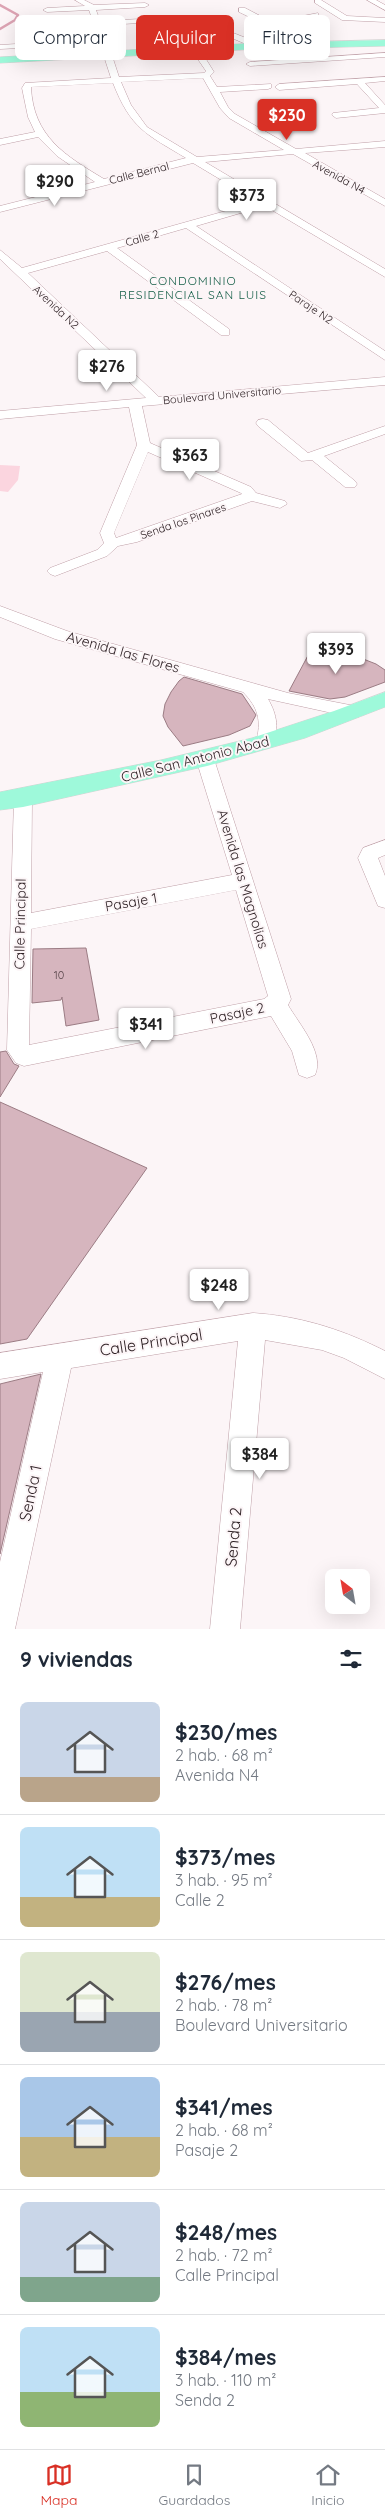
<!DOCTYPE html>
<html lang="es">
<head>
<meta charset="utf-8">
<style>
  body { margin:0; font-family:Quicksand,sans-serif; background:#f2f2f3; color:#1f2937; height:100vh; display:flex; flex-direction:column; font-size:19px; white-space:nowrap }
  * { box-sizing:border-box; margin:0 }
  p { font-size:16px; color:#747a83 }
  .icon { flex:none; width:28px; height:28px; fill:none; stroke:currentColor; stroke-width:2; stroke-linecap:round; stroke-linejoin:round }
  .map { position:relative; height:1629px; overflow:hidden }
  .sheet { display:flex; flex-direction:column; background:#fff; flex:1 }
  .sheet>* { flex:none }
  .banner { position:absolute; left:15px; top:15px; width:355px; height:45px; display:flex; gap:10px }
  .needle { width:32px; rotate:329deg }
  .controls { position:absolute; left:325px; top:1569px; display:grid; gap:10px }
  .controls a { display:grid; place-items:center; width:45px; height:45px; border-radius:8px; background:#fff; box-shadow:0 5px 20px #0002; font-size:25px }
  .price { position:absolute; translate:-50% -42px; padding:0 11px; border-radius:5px; background:#fff; color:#222; font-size:16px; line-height:32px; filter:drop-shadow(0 1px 2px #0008) }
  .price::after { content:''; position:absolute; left:50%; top:30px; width:15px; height:11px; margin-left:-8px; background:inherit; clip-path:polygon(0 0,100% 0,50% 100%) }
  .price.on { background:#d93025; color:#fff }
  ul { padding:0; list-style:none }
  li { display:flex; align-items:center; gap:15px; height:125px; padding:0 20px }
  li+li { border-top:1px solid #e0e1e3 }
  li span { display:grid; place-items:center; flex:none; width:140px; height:100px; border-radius:8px; color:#555 }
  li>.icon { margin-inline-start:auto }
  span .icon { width:60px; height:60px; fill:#fffc; stroke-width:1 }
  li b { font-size:21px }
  h2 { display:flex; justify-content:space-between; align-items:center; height:60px; padding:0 20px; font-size:21px }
  .tag { padding:0 18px; border-radius:8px; background:#fff; box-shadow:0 5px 20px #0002; font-size:18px; line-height:45px }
  .tag.on { background:#d93025; color:#fff }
  .menu { display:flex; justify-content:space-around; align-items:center; height:70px; border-top:1px solid #e0e1e3; background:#fff; font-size:14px; color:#747a83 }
  .menu a { display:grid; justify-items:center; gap:2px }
  .menu .on { color:#d93025 }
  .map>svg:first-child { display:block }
  .green { fill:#fbd5df }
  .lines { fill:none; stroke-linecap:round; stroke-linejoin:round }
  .stream { stroke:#dca3b3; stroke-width:2.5 }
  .building { fill:#d6b5be; stroke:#9b7c84 }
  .minor-casing { stroke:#bf9fa7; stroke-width:1 }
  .major-casing { stroke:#d5d3d3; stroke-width:1 }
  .minor { fill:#fff; fill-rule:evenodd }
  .major { fill:#9ef9da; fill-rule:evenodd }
  .labels { text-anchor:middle; stroke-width:4; stroke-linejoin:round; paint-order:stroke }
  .far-street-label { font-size:11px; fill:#2e2125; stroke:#fcf5f7 }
  .number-label { font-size:11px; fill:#58464b }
  .far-neighbourhood-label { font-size:12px; letter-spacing:1px; fill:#145e47; stroke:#fcf5f7 }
  .street-label { font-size:14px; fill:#2e2125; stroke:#fcf5f7 }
  .near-street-label { font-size:16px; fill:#2e2125; stroke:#fcf5f7 }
</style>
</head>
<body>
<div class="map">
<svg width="385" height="1629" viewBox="0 0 385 1629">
  <rect width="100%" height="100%" fill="#fcf5f7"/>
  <path class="green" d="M0,465L20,466L18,480L8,492L0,491Z"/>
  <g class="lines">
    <path class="stream" d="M0,5L18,15L15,20L0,29"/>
  </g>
  <path class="building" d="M312,648L348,653L376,664L385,670V682L345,697L330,699L289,691Z
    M184,677L242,694L256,715L250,726L229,735L183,746L168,727L163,716L165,704L171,692L179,681Z
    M86,948L99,1020L66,1026L62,997L61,1000L32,1003L33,949Z
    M6,1051L14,1064L19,1066L0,1097V1052Z
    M0,1102L147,1168L27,1339L0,1344Z
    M41,1374L0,1554V1384Z"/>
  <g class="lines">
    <defs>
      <path id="minor" d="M75,0H84L94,5L145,3L149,5L145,7L96,10L100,21L161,18L165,20L161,22L102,25L119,77L204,73L206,71L197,58L201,56H204L214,72L210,76L217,87L271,84V88L268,89L220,92L228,107L235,114L296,149L385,141V147L305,153L385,199V206L293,154L205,162L385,269V277L265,206L196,226L385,351V360L186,228L117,248L229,329V335H221L107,251L28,273L159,397L385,377V385L142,406L150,443L251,487L256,493L285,501L287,504L280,508L252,501L137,542L118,546L107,556L55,576L50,574L47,571L50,568L97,550L104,543L100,533L137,445L129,407L0,419V411L146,398L0,259V250L22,268L258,202L193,163L0,212V206L95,182L57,156L38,137L0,145V139L35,132L28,117L22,88L25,83L111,78L100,44L0,49V45L98,39L94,26L32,29L28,27L32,25L93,21L89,10L47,12L43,10L47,8L85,6ZM203,78L220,108L229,118L284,150L197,157L147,127L131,105L121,82ZM113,83C131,129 146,134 186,158L104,179C66,156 33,137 31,87ZM148,452L241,493L242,494L116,538L114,533Z
        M315,0H321L347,16L385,18V22L342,20L315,3Z
        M367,0H376L385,5V10Z
        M239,8H245L272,22L318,13V17L278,25L316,44L309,46L239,12Z
        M198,19L261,44L262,46L255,48L197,23L164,29L160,27Z
        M385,53V57L250,66L246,64L250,62Z
        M385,77V81L365,83L385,105V113L336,118L332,115L333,113L379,108L357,84L279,90L275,87L279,84Z
        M263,419L268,420L308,453L385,426V434L324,456L355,481L357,484L355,487H345L312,460L301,461L258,426L256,423L258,420Z
        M0,606L67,631L288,693L355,706L361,708L364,712L361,716L355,718L268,699C277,714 280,731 271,746L265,748L259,746L256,742C262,721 258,707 243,692L55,639L0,617Z
        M205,753L211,754L214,759L291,999L288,1005C299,1024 325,1053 315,1075L307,1078L299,1075L292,1051L271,1016L24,1066L16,1063L7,1050L14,798L16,793L23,791L30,793L32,798L31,913L232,875L196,759L199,754ZM236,890L268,996L264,999L29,1045L31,929Z
        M385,840V855L378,858L385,876V908L378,906L358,858L363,848Z
        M253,1313C298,1316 338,1328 379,1348L385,1351V1379L344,1358L322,1350L265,1340L240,1629H210L238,1341L71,1368L15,1629H0V1562L43,1372L0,1379V1353Z"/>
      <path id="major" d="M385,40V46L258,49L0,63V57L258,43Z
        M385,692V707L305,738L207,766L23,807L0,810V792L161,760L252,738L334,711Z"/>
    </defs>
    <use href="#minor" class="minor-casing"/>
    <use href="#major" class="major-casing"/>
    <use href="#minor" class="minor"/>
    <use href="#major" class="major"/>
  </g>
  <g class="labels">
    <g class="far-street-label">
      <text transform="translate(139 173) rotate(-14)" y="4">Calle Bernal</text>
      <text transform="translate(339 177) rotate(29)" y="4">Avenida N4</text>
      <text transform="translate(142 238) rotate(-16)" y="4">Calle 2</text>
      <text transform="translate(56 307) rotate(43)" y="4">Avenida N2</text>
      <text transform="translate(311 307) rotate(34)" y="4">Paraje N2</text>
      <text transform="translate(222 395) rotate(-5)" y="4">Boulevard Universitario</text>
      <text transform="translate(183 521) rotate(-19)" y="4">Senda los Pinares</text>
    </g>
    <g class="number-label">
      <text x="59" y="979">10</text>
    </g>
    <g class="far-neighbourhood-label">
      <text x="193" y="285">CONDOMINIO<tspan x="193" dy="14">RESIDENCIAL SAN LUIS</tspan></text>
    </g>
    <g class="street-label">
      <text transform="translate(123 652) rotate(16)" y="5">Avenida las Flores</text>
      <text transform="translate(195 759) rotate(-14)" y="5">Calle San Antonio Abad</text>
      <text transform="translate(243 879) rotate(73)" y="5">Avenida las Magnolias</text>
      <text transform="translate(131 902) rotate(-10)" y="5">Pasaje 1</text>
      <text transform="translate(20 924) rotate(-89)" y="5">Calle Principal</text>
      <text transform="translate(237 1013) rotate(-12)" y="5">Pasaje 2</text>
    </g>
    <g class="near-street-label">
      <text transform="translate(151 1342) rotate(-9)" y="6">Calle Principal</text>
      <text transform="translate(30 1493) rotate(-78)" y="6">Senda 1</text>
      <text transform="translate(233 1537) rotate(-85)" y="6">Senda 2</text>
    </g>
  </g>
</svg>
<div class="controls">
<a><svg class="needle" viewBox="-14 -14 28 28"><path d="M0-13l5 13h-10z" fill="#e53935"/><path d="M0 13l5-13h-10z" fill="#747a83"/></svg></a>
</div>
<b class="price on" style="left:287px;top:141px">$230</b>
<b class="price" style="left:55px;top:207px">$290</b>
<b class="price" style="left:247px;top:221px">$373</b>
<b class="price" style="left:107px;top:392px">$276</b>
<b class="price" style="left:190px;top:481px">$363</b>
<b class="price" style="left:336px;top:675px">$393</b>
<b class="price" style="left:146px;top:1050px">$341</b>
<b class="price" style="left:219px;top:1311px">$248</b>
<b class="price" style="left:260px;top:1480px">$384</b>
<div class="banner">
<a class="tag">Comprar</a>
<a class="tag on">Alquilar</a>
<a class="tag">Filtros</a>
</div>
</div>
<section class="sheet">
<h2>9 viviendas<svg class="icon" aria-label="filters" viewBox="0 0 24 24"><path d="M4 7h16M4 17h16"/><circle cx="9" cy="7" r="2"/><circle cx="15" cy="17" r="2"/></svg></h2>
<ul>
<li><span style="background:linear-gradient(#c9d6e8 75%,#b9a48a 0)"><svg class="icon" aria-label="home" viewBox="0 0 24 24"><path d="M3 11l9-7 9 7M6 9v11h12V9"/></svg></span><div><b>$230/mes</b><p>2 hab. · 68 m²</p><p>Avenida N4</p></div></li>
<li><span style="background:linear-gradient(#bfe0f5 70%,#c2b280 0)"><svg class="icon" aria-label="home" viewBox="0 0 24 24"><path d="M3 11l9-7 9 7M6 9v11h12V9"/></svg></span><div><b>$373/mes</b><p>3 hab. · 95 m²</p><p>Calle 2</p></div></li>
<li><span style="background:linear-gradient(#dfe7d0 60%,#9aa5b1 0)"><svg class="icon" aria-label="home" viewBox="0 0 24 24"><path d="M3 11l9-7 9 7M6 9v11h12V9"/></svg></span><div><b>$276/mes</b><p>2 hab. · 78 m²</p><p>Boulevard Universitario</p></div></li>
<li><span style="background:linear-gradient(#a9c7e8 60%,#c2b280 0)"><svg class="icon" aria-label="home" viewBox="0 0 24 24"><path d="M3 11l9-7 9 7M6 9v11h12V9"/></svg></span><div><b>$341/mes</b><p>2 hab. · 68 m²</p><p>Pasaje 2</p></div></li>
<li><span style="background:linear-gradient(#c9d6e8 75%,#7fa58c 0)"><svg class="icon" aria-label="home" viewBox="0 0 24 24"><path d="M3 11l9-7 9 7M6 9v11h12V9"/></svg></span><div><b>$248/mes</b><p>2 hab. · 72 m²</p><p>Calle Principal</p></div></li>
<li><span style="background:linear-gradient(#bfe0f5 65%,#8fb573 0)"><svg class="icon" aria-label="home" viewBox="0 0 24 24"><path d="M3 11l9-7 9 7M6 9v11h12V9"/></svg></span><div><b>$384/mes</b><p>3 hab. · 110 m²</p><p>Senda 2</p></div></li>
</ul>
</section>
<nav class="menu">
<a class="on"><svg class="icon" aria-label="map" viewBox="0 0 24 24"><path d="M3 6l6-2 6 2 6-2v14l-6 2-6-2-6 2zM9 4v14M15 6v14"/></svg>Mapa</a>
<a><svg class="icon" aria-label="saved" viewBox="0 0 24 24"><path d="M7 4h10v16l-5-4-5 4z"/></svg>Guardados</a>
<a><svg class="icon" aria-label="home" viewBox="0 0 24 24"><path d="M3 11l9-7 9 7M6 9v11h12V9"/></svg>Inicio</a>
</nav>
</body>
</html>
